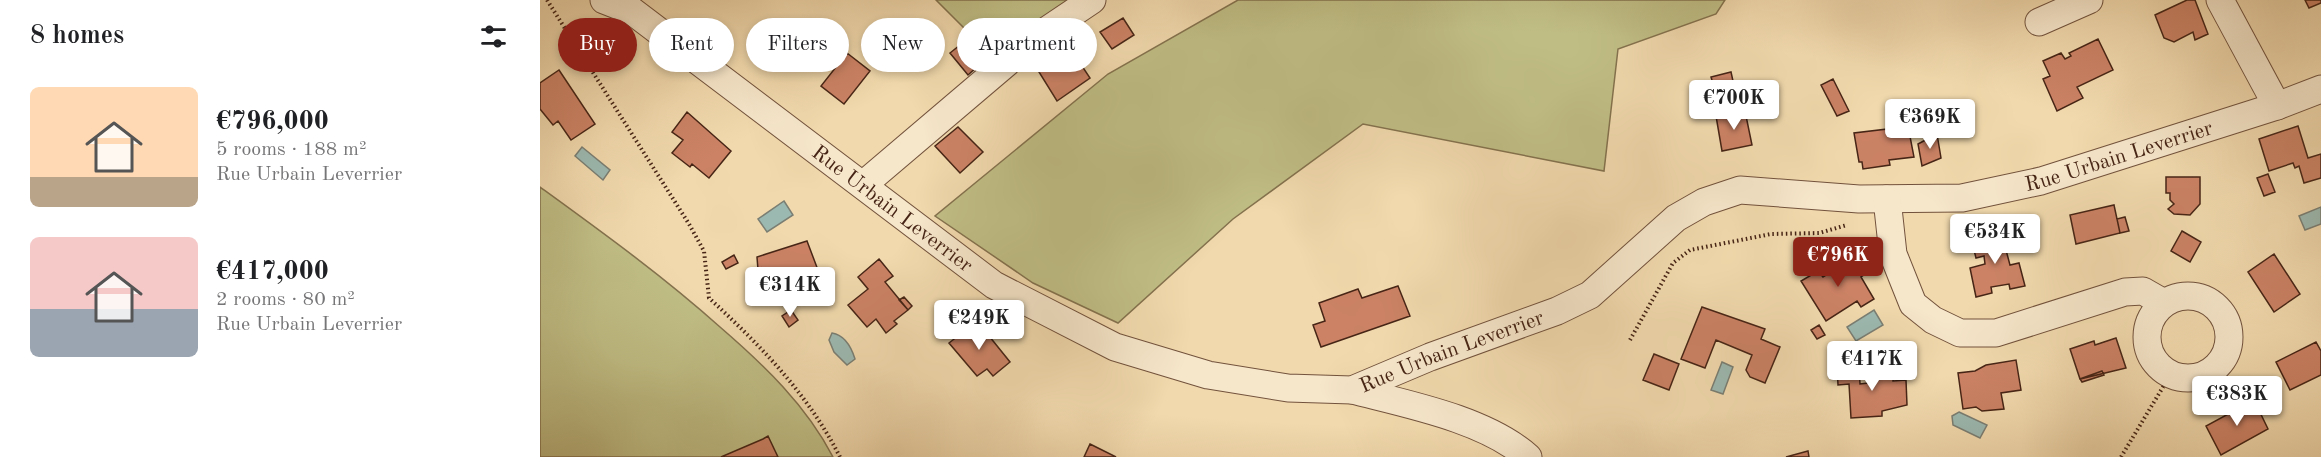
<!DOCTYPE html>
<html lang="en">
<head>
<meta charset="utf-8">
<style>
  body { margin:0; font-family:"Old Standard TT",serif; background:#f6f6f6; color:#202124; height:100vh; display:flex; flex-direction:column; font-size:22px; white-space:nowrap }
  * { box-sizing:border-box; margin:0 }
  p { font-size:20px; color:#757577 }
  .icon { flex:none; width:33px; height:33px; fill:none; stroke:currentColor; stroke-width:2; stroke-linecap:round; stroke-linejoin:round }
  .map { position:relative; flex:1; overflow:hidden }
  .panel { display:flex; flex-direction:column; background:#fff; width:540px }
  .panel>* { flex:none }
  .banner { position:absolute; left:18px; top:18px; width:570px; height:54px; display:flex; gap:12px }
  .price { position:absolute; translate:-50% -51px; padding:0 14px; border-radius:6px; background:#fff; color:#222; font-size:20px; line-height:39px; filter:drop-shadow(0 2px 3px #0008) }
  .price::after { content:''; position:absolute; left:50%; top:36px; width:18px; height:14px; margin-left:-9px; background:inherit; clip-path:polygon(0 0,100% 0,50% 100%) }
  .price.active { background:#8f2418; color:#fff }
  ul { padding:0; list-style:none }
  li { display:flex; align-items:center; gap:18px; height:150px; padding:0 30px }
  li span { display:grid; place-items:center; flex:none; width:168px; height:120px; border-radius:9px; color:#555 }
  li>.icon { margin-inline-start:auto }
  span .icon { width:72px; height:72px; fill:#fffc; stroke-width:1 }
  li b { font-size:26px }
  h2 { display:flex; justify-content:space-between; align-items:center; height:72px; padding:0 30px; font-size:26px }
  .tag { padding:0 21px; border-radius:27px; background:#fff; box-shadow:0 3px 9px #0003; font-size:21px; line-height:54px }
  .tag.active { background:#8f2418; color:#fff }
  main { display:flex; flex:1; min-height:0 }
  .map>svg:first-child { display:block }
  .green { fill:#c0be85; stroke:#84724e; stroke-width:1.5 }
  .water { fill:#9cb9b1; stroke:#7a7e73; stroke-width:1.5 }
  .building { fill:#cb8265; stroke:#472516; stroke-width:1.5 }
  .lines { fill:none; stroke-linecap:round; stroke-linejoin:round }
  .street-casing { stroke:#72523c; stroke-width:29 }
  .path { stroke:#472516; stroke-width:4; stroke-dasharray:1.5 3; stroke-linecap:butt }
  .street { stroke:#f6e6ca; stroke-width:27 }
  .labels { text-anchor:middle; stroke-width:4.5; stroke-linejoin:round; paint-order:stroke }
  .street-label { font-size:21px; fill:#472516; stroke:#f6e6ca }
</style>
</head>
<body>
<main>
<section class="panel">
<h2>8 homes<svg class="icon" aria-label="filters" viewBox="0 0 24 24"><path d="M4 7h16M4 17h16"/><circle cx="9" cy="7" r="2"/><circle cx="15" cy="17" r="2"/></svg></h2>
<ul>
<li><span style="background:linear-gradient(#ffd9b3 75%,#b9a48a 0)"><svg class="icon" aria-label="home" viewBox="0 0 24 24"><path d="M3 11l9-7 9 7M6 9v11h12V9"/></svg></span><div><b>€796,000</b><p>5 rooms · 188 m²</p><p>Rue Urbain Leverrier</p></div></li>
<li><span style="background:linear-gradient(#f6c9c9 60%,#9aa5b1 0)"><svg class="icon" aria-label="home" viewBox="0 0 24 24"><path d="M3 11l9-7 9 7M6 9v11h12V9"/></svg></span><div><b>€417,000</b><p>2 rooms · 80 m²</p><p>Rue Urbain Leverrier</p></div></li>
</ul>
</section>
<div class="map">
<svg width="1781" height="457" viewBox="0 0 1781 457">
  <rect width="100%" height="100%" fill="#f1d9ad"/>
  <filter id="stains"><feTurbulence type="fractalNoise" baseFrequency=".00333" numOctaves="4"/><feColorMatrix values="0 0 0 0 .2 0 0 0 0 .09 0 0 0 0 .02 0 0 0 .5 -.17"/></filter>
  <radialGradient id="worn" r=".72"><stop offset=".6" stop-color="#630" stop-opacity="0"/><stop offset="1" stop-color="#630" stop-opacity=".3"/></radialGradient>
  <path class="green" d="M396,0H530L450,54Z
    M698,0H1185L1176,14L1078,49L1064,171L823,124L693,219L578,323L493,283L395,216L568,74Z
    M0,187C62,232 123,276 180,327C224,365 266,405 293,457H0Z"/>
  <path class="water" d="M42,147L70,170L63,180L35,156Z
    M244,201L253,215L227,232L218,219Z
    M1781,207V224L1765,230L1759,216Z
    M1334,310L1343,325L1316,341L1307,327Z
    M292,333C304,335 311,346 315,359L307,365L294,352L289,340Z
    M1182,362L1193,367L1183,394L1171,390Z
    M1419,412L1447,425L1440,438L1413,425L1412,416Z"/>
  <path class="building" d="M1647,0H1655L1668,34L1655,40L1653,32L1634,42L1624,38L1615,15Z
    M1765,0H1781V3L1769,8Z
    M583,18L594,35L572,49L560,32Z
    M1558,39L1573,70L1537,87L1543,98L1517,111L1503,79L1510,76L1503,61L1521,53L1525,59L1531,56L1529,53Z
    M420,45L438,66L428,75L410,53Z
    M532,51L550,78L517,101L499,72Z
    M307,53L330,71L304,104L281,86Z
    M19,70L55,124L31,140L18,121L13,125L0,109V83Z
    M1191,72L1193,81L1174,87L1171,77Z
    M1293,79L1309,111L1297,116L1281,85Z
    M1205,111L1212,145L1182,151L1176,116Z
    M147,112L191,151L169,178L152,164L150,167L132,153L143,140L132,132Z
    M1367,121L1374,157L1349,160L1350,165L1323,169L1322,162H1319L1314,133L1347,129V123Z
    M1758,126L1768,158L1781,154V178L1764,183L1759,166L1755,168L1753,163L1729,171L1719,139Z
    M418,127L443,152L420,173L395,146Z
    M1397,134L1401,158L1382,166L1378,144Z
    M1728,174L1735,192L1724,196L1717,178Z
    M1626,177H1660V204L1650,215L1634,214L1628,209L1634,204L1630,200V193H1626Z
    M1574,205L1580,233L1536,244L1530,215Z
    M1585,217L1589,231L1580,233L1577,219Z
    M1642,231L1661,242L1650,262L1631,251Z
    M1472,232L1476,248L1466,250L1470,265L1479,263L1485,286L1470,289L1469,284L1451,287L1452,293L1436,297L1430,268L1445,264L1444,256L1436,258L1432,242Z
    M267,241L284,286L228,303L221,284L226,283L221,268L218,270L217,257Z
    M1312,254L1325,274L1321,277L1334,299L1321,307L1317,301L1286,321L1261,281L1278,271L1283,277L1297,268L1295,265Z
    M1734,254L1760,294L1734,312L1708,272Z
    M194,255L198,263L186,269L182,262Z
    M339,259L353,276L345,282L368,310L354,321L357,324L346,333L336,319L327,327L308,305L328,289L318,277Z
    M858,286L870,316L781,347L773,325L785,321L779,303L818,289L822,298Z
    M364,297L372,306L368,310L359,300Z
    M1162,307L1225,329L1221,339L1240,347L1225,383L1210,377L1206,370L1212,355L1176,340L1165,368L1141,359Z
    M251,310L258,320L249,327L242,316Z
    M437,321L470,362L453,376L447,369L437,376L409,343Z
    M1279,325L1285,335L1277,339L1271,330Z
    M1576,338L1586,368L1540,379L1530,349L1554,341L1555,345Z
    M1776,342L1781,351V375L1750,390L1736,362Z
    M1318,352L1319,364L1297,365L1296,353Z
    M1114,354L1139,364L1129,390L1103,380Z
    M1476,360L1481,390L1461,393L1464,409L1442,411L1436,407L1423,409L1418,373L1435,371L1446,365Z
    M1319,364L1320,384L1328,383V378L1353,376V381L1366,380L1367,405L1342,411V416L1311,418L1309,384L1298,385L1297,365Z
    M1562,371L1564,375L1542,382L1540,379Z
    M1714,400L1728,429L1681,455L1666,426Z
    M228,436L238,457H181L223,439Z
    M550,444L576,457H544Z
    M1268,451L1269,457H1246Z"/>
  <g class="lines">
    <defs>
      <g id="street">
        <path id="s1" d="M64,0L92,11L454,285L575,347L668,375L748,388L812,390L890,357L1017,311L1050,295L1136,218L1164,202L1200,190L1319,199L1422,198L1501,181L1737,106L1781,89"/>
        <path d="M1680,0L1737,106"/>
        <path d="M1499,22L1549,0"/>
        <path d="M324,184L497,37L552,0"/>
        <path d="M1347,199L1353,254L1373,304L1393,320L1420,333H1456L1585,292L1603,291L1624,303"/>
        <circle cx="1648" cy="337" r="41"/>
        <path d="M812,390C866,404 945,419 988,457"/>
      </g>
    </defs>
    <use href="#street" class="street-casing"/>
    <path class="path" d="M7,0L149,224L164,251L169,298C220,345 268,394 300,457
      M1090,340L1133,263L1150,250L1231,234L1279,233L1307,225
      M1581,457L1623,387L1635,376"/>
    <use href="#street" class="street"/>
  </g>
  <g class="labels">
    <g class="street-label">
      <text dy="7" stroke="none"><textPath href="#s1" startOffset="1689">Rue Urbain Leverrier</textPath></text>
      <text dy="7" stroke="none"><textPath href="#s1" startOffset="357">Rue Urbain Leverrier</textPath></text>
      <text dy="7" stroke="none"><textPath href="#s1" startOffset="969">Rue Urbain Leverrier</textPath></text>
    </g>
  </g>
  <rect width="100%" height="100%" filter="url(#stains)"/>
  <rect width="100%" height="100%" fill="url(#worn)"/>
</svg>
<b class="price" style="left:1194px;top:131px">€700K</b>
<b class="price" style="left:1390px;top:150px">€369K</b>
<b class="price" style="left:1455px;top:265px">€534K</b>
<b class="price active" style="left:1298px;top:288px">€796K</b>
<b class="price" style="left:250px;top:318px">€314K</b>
<b class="price" style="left:439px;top:351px">€249K</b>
<b class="price" style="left:1332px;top:392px">€417K</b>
<b class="price" style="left:1697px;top:427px">€383K</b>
<div class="banner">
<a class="tag active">Buy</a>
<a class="tag">Rent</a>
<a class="tag">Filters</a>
<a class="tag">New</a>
<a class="tag">Apartment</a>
</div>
</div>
</main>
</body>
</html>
